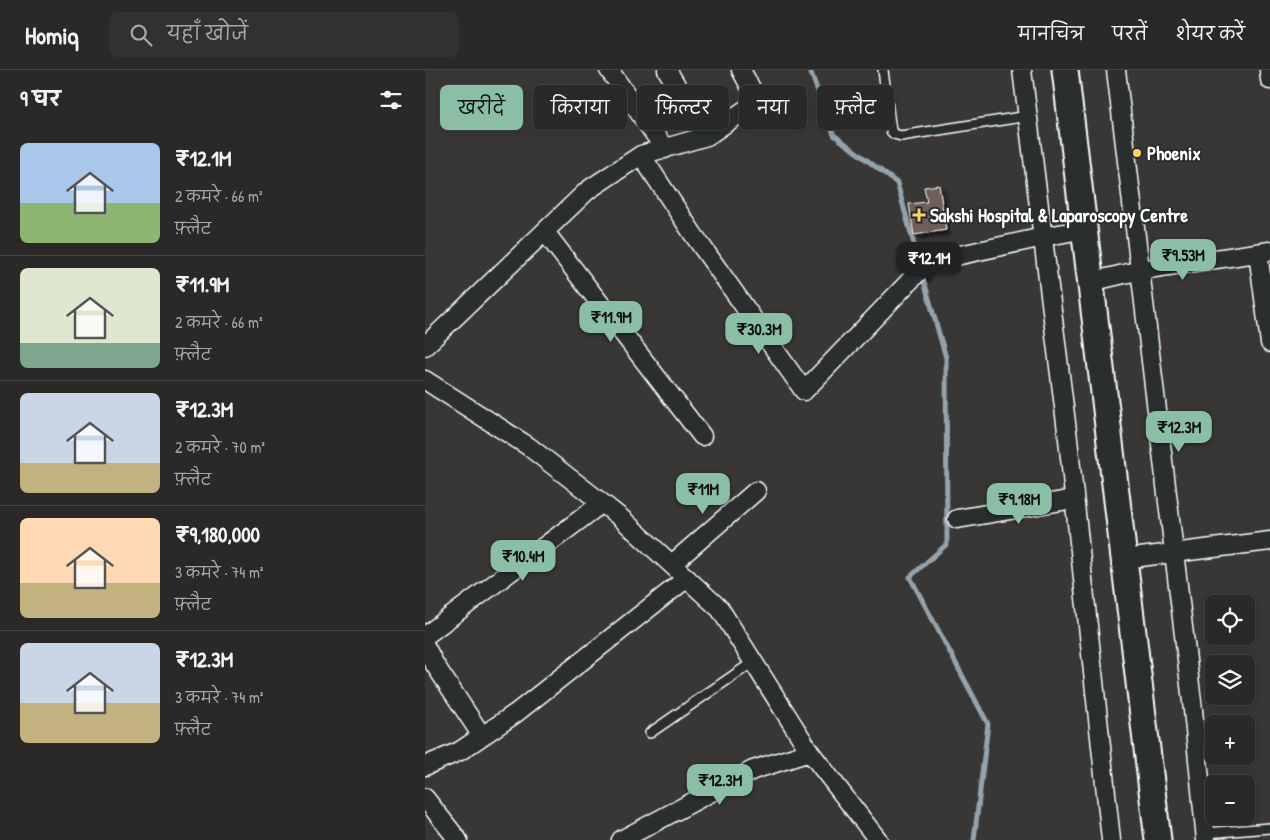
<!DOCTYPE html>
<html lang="hi">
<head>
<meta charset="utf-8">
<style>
  body { margin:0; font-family:"Patrick Hand","Playpen Sans Deva",sans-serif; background:#323130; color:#f1f3f6; height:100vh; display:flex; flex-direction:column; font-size:19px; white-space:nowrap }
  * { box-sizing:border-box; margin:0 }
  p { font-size:16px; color:#a5a6a8 }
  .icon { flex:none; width:28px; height:28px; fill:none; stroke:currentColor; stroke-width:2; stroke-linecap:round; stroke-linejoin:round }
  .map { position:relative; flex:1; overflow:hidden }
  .side { display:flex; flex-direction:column; background:#2a2928; width:425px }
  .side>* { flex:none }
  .guide { position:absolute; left:15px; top:15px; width:475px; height:45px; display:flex; gap:10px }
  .fabs { position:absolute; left:780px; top:525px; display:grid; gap:10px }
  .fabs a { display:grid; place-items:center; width:50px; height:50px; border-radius:8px; background:#2a2928; box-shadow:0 2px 8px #0003,0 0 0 1px #464545; font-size:25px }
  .price { position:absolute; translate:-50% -42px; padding:0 11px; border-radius:10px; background:#8abfa5; color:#111; font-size:16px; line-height:32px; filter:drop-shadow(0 1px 2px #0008) }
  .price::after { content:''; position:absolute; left:50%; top:30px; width:15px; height:11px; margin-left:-8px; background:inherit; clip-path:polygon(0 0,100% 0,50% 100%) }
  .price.active { background:#222; color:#fff }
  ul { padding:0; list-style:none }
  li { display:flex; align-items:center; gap:15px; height:125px; padding:0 20px }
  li+li { border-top:1px solid #464545 }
  li span { display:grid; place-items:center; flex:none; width:140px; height:100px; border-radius:8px; color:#555 }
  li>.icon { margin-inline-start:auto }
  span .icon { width:60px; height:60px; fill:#fffc; stroke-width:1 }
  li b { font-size:21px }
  h2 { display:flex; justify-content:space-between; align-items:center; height:60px; padding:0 20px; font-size:21px }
  .tag { padding:0 18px; border-radius:8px; background:#2a2928; box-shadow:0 2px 8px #0003,0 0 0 1px #464545; font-size:18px; line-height:45px }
  .tag.active { background:#8abfa5; color:#111 }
  header { display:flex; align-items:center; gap:30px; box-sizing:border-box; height:70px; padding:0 25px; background:#2a2928; border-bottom:1px solid #464545 }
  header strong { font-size:24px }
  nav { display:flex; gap:28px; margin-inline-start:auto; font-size:18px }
  .search { width:350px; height:45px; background:#323130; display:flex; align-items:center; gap:12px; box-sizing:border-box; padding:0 18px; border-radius:8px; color:#a5a6a8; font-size:19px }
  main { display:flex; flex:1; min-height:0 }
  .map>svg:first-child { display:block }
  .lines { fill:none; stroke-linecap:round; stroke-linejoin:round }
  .stream { stroke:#96a3ac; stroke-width:5 }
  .building { fill:#6f5e58; stroke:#fff; filter:url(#shadow) }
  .service-casing { stroke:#fff; stroke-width:12 }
  .minor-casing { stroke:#fff; stroke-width:21 }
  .secondary-casing { stroke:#fff; stroke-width:29 }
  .service { stroke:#2a2d2e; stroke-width:9 }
  .minor { stroke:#2a2d2e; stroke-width:18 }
  .secondary { stroke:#2a2d2e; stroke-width:25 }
  .poi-dot { fill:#ffd166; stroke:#2a2d2e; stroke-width:2 }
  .labels { text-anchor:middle; stroke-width:4; stroke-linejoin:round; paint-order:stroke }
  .poi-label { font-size:19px; font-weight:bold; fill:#fff; stroke:#2a2d2e; text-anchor:start }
</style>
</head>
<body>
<header>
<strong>Homiq</strong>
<div class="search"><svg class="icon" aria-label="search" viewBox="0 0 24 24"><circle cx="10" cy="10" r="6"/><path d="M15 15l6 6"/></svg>यहाँ खोजें</div>
<nav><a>मानचित्र</a><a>परतें</a><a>शेयर करें</a></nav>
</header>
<main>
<section class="side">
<h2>9 घर<svg class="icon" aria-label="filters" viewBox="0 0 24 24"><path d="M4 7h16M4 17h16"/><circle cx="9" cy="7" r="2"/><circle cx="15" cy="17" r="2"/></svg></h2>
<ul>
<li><span style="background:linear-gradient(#a9c7e8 60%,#8fb573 0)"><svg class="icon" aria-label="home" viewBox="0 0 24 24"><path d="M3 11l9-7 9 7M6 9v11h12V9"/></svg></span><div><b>₹12.1M</b><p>2 कमरे · 66 m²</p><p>फ़्लैट</p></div></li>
<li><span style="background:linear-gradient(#dfe7d0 75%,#7fa58c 0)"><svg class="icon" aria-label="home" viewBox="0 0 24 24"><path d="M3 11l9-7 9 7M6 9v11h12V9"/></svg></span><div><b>₹11.9M</b><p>2 कमरे · 66 m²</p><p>फ़्लैट</p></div></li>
<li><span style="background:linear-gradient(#c9d6e8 70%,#c2b280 0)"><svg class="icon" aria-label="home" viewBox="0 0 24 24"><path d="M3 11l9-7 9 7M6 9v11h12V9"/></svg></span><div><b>₹12.3M</b><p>2 कमरे · 70 m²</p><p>फ़्लैट</p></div></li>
<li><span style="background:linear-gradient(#ffd9b3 65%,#c2b280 0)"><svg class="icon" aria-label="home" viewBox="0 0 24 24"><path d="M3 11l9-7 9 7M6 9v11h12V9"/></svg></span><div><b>₹9,180,000</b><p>3 कमरे · 74 m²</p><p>फ़्लैट</p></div></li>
<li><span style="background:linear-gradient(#c9d6e8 60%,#c2b280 0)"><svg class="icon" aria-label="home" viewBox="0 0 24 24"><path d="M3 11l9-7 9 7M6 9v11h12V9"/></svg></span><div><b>₹12.3M</b><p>3 कमरे · 74 m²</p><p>फ़्लैट</p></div></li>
</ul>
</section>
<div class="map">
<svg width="845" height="770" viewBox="0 0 845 770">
  <defs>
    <filter id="shadow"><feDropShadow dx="4.5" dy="4.5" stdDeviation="2.5" flood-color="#0009"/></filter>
  </defs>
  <rect width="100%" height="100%" fill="#383736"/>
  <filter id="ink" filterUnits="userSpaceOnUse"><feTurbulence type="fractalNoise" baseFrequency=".02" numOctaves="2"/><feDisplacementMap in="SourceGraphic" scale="10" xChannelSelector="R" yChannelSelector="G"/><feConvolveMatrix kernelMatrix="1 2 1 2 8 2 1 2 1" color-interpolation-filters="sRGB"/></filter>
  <g filter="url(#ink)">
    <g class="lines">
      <path class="stream" d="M385,0L409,65L472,113L495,196
        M497,204L521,288L522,474L485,507L563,654L549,770"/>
    </g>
    <path class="building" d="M514,115L521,160L489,165L484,134L502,132L499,117Z"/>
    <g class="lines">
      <defs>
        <path id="service" d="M458,0L466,61L469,64L476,66L603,46
          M225,663L328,592
          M781,763L845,758"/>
        <path id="minor" d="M184,0L240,79
          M242,0L282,66
          M597,0L643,369L686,770
          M691,0L768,640L781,770
          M844,0L845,10
          M216,85L268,164L379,321L503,192L618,167L660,159
          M120,162L277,366
          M833,183L845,273
          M665,212L716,200L845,181
          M0,276L163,120L216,85L282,66L333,31L316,0
          M0,310L103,376L177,433L196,448L295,539L385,682L453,770
          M532,449L649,429
          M699,489L845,471
          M247,494L331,421
          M0,566L177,433
          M0,576L10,595L57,666
          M0,696L35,681L91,643L262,508
          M0,728L33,770
          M196,770L328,700L385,682"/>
        <path id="secondary" d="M640,0L733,770"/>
      </defs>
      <use href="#service" class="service-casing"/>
      <use href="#minor" class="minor-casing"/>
      <use href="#secondary" class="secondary-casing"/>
      <use href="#service" class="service"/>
      <use href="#minor" class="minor"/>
      <use href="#secondary" class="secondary"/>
    </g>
  </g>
  <g class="poi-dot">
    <circle cx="712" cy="83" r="5"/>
    <path d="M491.5 137.5h5v5h5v5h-5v5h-5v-5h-5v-5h5z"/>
  </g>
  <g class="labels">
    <g class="poi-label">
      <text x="722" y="90">Phoenix</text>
      <text x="505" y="152">Sakshi Hospital &amp; Laparoscopy Centre</text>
    </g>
  </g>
</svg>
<div class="fabs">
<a><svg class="icon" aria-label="locate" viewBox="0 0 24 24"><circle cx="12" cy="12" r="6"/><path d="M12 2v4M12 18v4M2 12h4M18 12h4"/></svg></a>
<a><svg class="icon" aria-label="layers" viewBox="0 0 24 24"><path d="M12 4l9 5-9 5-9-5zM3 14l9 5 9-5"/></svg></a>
<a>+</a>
<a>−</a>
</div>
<b class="price" style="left:758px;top:211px">₹9.53M</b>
<b class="price active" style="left:504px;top:214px">₹12.1M</b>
<b class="price" style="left:186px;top:273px">₹11.9M</b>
<b class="price" style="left:334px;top:285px">₹30.3M</b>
<b class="price" style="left:754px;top:383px">₹12.3M</b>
<b class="price" style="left:278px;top:445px">₹11M</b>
<b class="price" style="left:594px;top:455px">₹9.18M</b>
<b class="price" style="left:98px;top:512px">₹10.4M</b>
<b class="price" style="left:295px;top:736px">₹12.3M</b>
<div class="guide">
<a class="tag active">खरीदें</a>
<a class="tag">किराया</a>
<a class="tag">फ़िल्टर</a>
<a class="tag">नया</a>
<a class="tag">फ़्लैट</a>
</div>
</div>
</main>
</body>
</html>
